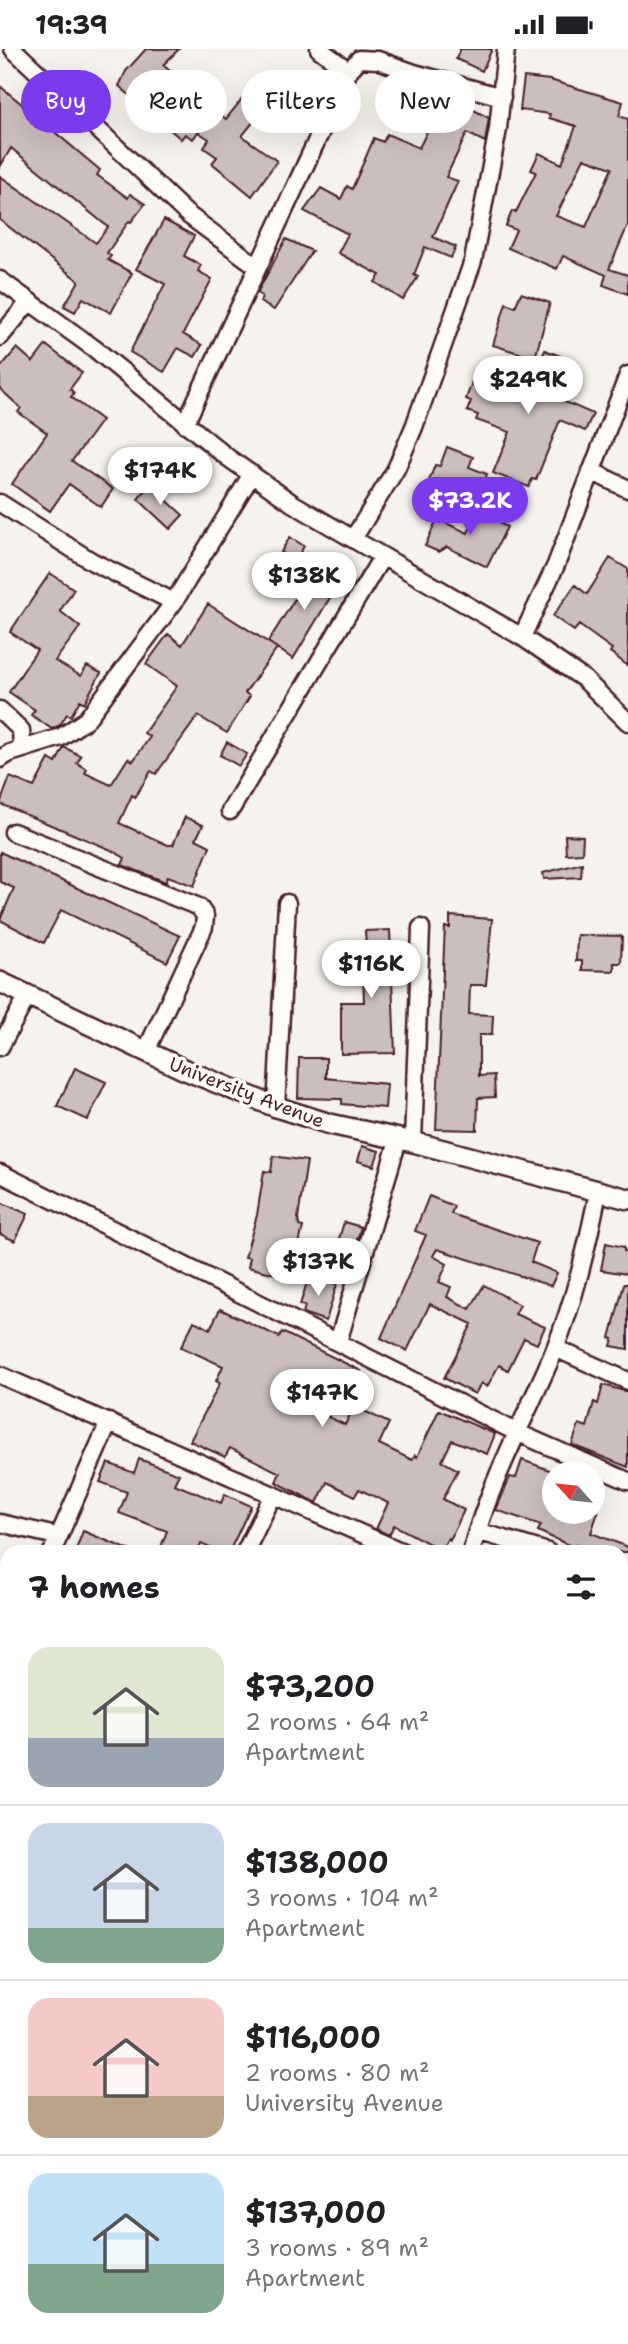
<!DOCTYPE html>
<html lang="en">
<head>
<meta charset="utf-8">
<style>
  body { margin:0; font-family:"Shantell Sans",sans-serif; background:#f2f2f2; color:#202124; height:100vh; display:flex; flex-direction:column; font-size:26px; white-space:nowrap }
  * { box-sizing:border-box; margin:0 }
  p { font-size:23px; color:#757577 }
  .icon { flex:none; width:38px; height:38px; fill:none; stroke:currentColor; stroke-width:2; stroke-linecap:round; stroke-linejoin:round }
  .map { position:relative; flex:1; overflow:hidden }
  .drawer { position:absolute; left:0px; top:1496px; width:628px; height:800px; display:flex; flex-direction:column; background:#fff; border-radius:21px 21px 0 0; box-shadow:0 7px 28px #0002 }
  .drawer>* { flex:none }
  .top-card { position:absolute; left:21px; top:21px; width:586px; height:63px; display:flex; gap:14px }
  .needle { width:46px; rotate:297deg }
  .controls { position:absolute; left:542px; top:1412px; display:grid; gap:14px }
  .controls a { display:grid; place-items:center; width:63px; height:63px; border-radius:50%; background:#fff; box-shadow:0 7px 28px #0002; font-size:35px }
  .price { position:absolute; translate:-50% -60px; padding:0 16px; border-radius:24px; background:#fff; color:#222; font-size:23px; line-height:46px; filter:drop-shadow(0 2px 4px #0008) }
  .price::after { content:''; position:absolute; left:50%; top:42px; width:21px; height:16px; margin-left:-10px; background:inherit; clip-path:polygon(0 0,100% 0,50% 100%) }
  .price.active { background:#7c3aed; color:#fff }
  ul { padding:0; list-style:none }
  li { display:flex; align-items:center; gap:21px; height:175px; padding:0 28px }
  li+li { border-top:2px solid #e0e0e0 }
  li span { display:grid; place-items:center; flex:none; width:196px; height:140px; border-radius:21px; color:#555 }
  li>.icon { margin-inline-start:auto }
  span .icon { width:84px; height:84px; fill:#fffc; stroke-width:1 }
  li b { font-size:30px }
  h2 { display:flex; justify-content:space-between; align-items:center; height:84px; padding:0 28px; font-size:30px }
  .tag { padding:0 24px; border-radius:32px; background:#fff; box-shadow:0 7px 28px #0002; font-size:24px; line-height:63px }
  .tag.active { background:#7c3aed; color:#fff }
  .status { display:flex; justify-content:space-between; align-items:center; height:49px; padding:0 35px; background:#fff; direction:ltr }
  .status svg { height:19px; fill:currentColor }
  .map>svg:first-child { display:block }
  .building { fill:#cbbfbe; stroke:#4a1f2b; stroke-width:2; fill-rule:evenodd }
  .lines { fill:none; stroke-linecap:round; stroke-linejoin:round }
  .minor-casing { stroke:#4a1f2b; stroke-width:21 }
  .tertiary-casing { stroke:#4a1f2b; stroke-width:24 }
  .minor { stroke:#fdfcf7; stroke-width:16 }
  .tertiary { stroke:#fdfcf7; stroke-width:19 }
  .labels { text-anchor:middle; stroke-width:7; stroke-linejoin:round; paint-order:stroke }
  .street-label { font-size:19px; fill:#4a1f2b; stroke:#fdfcf7 }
</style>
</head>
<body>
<div class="status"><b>19:39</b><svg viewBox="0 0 49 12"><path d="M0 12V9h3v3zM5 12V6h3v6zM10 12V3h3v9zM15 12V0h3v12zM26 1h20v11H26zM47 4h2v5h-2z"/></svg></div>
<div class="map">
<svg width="628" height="2295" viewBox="0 0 628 2295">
  <rect width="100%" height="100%" fill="#f6f3ef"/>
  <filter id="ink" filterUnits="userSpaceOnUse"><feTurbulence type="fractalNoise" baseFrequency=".0143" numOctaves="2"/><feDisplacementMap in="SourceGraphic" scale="14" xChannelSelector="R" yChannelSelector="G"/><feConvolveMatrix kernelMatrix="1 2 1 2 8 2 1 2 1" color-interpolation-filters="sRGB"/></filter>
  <g filter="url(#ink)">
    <path class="building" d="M146,0H179L163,16L226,70L261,26L279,41L242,87L277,112L252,147L212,114L217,108L204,99L209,90L198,83L193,90L185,85L181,90L119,37L126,22Z
      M460,0H492L482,22L456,10Z
      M524,28L550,31L623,53L619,67L628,70V176L609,220L628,226V245L603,236L606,226L563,207L557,220L508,199L516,181L506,177L512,162L516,163L536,123L531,121L539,104L562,115L576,77L549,69L550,65L520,61ZM584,109L612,119L586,178L556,167Z
      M0,37L23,56L25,53L49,71L57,61L67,69L56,84L100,121L97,126L128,149L130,145L145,155L131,173L129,172L107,204L111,207L108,211L132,224L111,264L83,249L75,263L64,257L79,232L0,171V127L96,194L108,178L11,99L0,118Z
      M441,54L467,66L470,59L489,69L485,93L467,84L446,128L458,132L433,188L456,198L451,209L425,198L414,226L418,228L403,251L375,233L380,226L338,204L348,185L304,162L321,139L341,150L347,137L352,140L374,89L383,93L387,85L419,99Z
      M164,171L194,187L184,207L201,216L198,222L212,230L183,285L202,296L195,308L178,299L164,323L130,303L165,235L136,220Z
      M286,190L312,202L274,261L260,253L262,247L257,244Z
      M521,244L550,254L535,309L493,296L506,254L515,258Z
      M46,296L82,324L70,340L74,344L71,348L102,371L72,412L113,440L101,458L69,435L50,462L12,435L47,384L18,363L21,359L0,340V319L17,299L33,313Z
      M545,301L573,312L571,317L578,320L565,353L593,365L585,382L560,371L536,431L532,430L529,438L493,424L510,383L476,371L478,366L467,362L471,352L466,350L472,333L477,334L480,327L528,344Z
      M447,398L473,408L469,418L487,425L474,459L426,440L435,416L440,417Z
      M150,436L183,466L170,480L138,450Z
      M480,458L504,468L501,475L507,478L487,518L447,498L439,503L425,497L437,470L468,484Z
      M290,488L304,497L295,512L281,503Z
      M610,509L628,520V617L610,603L612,600L579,576L574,582L553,567L575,536L587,545Z
      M316,516L340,532L293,610L268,593Z
      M50,524L74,540L60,562L80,578L55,612L81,627L87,617L101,624L84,654L80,651L71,667L67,665L60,676L52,680L31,666L35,661L9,643L37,601L10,583Z
      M208,555L277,599L245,644L250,647L227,684L198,667L156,725L151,722L135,748L132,746L119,774L168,796H173L185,768L203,776L196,790L210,797L194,837L168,827L166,833L122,816L125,809L109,800L0,755L10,728L34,738L49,710L56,714L64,698L81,707L77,714L87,720L85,724L111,736L128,709L133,712L150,688L144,684L177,637L146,615L168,585L182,596Z
      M227,693L247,705L239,717L220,706Z
      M565,786L583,787L582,804L566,805Z
      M0,803L180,887L167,913L61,861L44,894L0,871L14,839L0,833Z
      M582,814L581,828L544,830L543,824Z
      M450,867L492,870L486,936H470L469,965L493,966L492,986H479V1027L494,1026L495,1048L478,1049L477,1081L436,1080L444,899L445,878L450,879Z
      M390,881L395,1004L341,1005V953H364L363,916L353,917L352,897L366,896L365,882Z
      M577,886L622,887L621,914H614V922L582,921V912H576Z
      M299,1009H326V1029L387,1035L385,1059L342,1055V1050L298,1049Z
      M75,1019L106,1033L88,1071L57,1057Z
      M362,1097L379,1102L374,1117L358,1112Z
      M273,1107L307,1112L298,1169L299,1177L303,1178L291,1229L248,1218L250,1209L245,1208L257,1166L264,1122L271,1123Z
      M429,1147L454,1157L451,1165L537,1194L531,1213L557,1224L551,1237L437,1200L433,1207L447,1215L439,1233L451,1238L447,1248L470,1260L484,1236L520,1256L515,1265L545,1278L537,1295L524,1289L508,1321L499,1316L487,1338L481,1334L475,1345L444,1329L472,1275L430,1255L407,1302L381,1289L426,1186L415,1182Z
      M0,1153L28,1165L15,1192L0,1185Z
      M344,1173L361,1178L353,1205L336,1200Z
      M606,1194L624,1198V1202L628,1203V1225L601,1221Z
      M309,1227L337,1235L326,1272L303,1264L305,1257L300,1256Z
      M624,1235H628V1300L611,1297L613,1290L610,1289Z
      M220,1260L279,1288L282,1283L361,1322L354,1335L328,1322L322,1335L316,1332L304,1356L345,1376L354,1357L389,1374L379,1395L412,1411L415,1406L417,1408L439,1361L495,1385L487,1405L452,1391L442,1412L458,1421L443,1450L464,1461L450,1491L448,1489L441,1501L394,1476L389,1486L376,1480L388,1454L359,1440L355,1447L327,1433L317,1454L276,1433L280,1424L230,1399L225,1408L190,1392L220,1334L216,1332L223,1317L181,1298L194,1272L210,1280Z
      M603,1336L628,1343V1418L572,1396L579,1375L587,1378L594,1353L598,1355Z
      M139,1410L179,1425L174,1435L221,1454L225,1445L251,1457L229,1503H220L201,1495L198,1503H159L167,1482L119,1464L127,1443L100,1433L108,1414L134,1424Z
      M522,1411L555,1423V1463H598L591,1484L628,1498V1503H597L576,1495L575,1499L538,1482L541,1476L496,1461L510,1428L516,1429Z
      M83,1482L134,1503H75Z"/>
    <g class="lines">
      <defs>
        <path id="minor" d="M13,0L187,165L258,218
          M319,0L349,22
          M506,0L498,80L473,212L414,378L396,420L353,490L522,588L584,630L628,673
          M0,231L95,300L227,408L292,454L353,490
          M0,288L29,253
          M185,375L349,22L359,10L378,11L414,24L502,48
          M591,422L628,440
          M0,454L93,513L174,553
          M522,588L556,516L628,326
          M0,661L21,681L22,699
          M0,710L10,704L61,688L86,671L174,553L252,425
          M230,762L382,508
          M13,783L199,858L205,867L204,878L146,1002
          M0,998L28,946
          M276,1058L287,854
          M413,1093L421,879
          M0,1124L516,1383L628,1432
          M338,1293L398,1091
          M555,1299L628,1332
          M0,1326L403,1503
          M0,1474L56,1487
          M477,1482L548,1503
          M52,1503L109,1373
          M245,1503L273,1446
          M471,1503C490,1432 526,1369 554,1302C575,1250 587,1198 598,1143
          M621,1526L628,1528
          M621,1707L628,1709
          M0,1787L7,1791
          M621,1878L628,1882
          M0,1992L7,1995
          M0,2072L7,2062
          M621,2077L628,2081
          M0,2180L7,2183
          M257,2289L266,2295
          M567,2295L568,2289"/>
        <path id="tertiary" d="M0,933L183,1020L276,1058L330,1075L413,1093L628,1150"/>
      </defs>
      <use href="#minor" class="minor-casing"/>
      <use href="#tertiary" class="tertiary-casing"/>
      <use href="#minor" class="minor"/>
      <use href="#tertiary" class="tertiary"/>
    </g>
  </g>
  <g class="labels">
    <g class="street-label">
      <text transform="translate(247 1043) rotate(21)" y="7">University Avenue</text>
    </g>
  </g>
</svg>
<div class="controls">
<a><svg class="needle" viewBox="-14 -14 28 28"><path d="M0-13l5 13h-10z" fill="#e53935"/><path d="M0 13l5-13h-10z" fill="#757577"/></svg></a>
</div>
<b class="price" style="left:528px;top:367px">$249K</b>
<b class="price" style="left:160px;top:458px">$174K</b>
<b class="price active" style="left:470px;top:488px">$73.2K</b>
<b class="price" style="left:304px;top:563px">$138K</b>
<b class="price" style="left:371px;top:951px">$116K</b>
<b class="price" style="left:318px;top:1249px">$137K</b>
<b class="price" style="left:322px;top:1380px">$147K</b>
<div class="top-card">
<a class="tag active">Buy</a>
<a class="tag">Rent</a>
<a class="tag">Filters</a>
<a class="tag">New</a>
</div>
<section class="drawer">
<h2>7 homes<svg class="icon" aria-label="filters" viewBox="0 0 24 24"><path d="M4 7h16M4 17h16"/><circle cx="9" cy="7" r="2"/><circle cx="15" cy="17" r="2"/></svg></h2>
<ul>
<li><span style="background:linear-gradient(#dfe7d0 65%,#9aa5b1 0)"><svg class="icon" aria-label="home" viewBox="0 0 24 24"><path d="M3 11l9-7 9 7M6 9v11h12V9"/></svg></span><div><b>$73,200</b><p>2 rooms · 64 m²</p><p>Apartment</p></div></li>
<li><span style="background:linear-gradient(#c9d6e8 75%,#7fa58c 0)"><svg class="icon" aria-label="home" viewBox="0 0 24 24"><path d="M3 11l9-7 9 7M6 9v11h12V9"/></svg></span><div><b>$138,000</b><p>3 rooms · 104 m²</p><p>Apartment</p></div></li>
<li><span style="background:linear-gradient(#f6c9c9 70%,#b9a48a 0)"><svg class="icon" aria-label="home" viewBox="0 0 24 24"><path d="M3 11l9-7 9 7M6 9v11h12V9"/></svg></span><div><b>$116,000</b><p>2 rooms · 80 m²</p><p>University Avenue</p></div></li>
<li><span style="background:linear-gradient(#bfe0f5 65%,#7fa58c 0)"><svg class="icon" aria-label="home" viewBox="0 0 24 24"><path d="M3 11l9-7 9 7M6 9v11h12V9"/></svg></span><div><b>$137,000</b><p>3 rooms · 89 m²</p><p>Apartment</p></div></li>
</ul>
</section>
</div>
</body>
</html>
